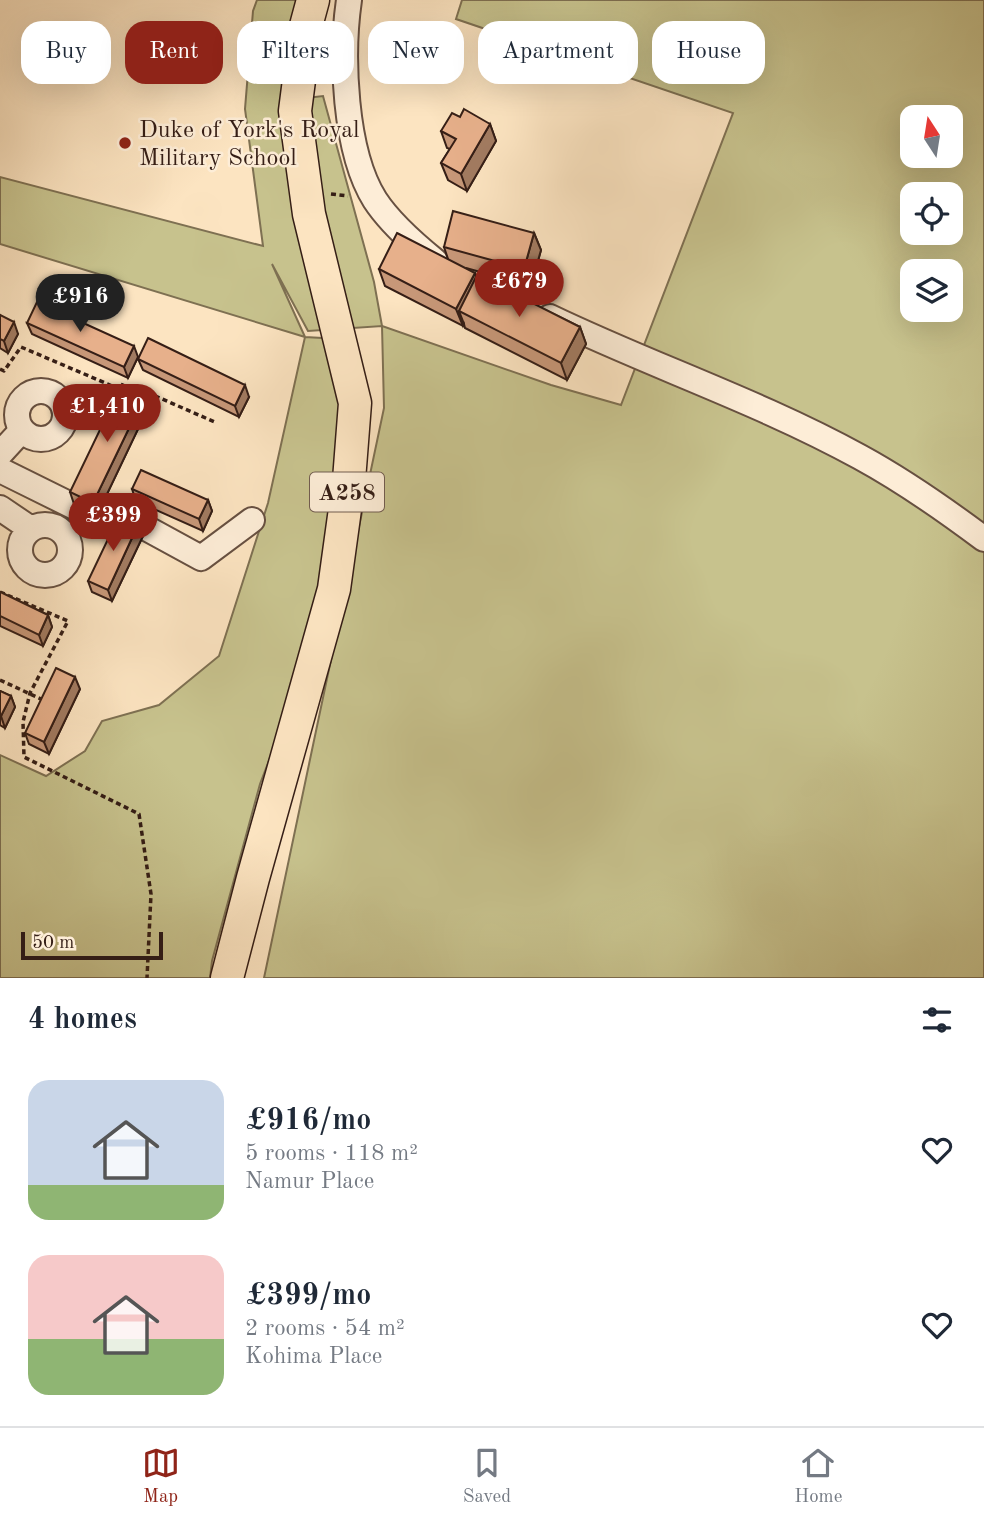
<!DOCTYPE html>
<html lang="en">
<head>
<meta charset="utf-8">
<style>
  body { margin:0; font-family:"Old Standard TT",serif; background:#f2f2f3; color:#1f2937; height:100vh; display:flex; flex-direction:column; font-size:26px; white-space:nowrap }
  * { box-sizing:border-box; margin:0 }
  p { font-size:23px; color:#747a83 }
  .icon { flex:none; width:38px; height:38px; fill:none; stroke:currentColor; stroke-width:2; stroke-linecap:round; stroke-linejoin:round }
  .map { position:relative; height:978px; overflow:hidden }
  .sheet { display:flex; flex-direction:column; background:#fff; flex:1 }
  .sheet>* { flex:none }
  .top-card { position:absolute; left:21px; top:21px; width:943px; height:63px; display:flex; gap:14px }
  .needle { width:46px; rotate:348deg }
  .tools { position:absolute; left:900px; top:105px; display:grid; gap:14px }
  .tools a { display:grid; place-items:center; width:63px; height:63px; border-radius:14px; background:#fff; box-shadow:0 7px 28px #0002; font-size:35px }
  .scale { position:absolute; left:21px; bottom:18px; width:142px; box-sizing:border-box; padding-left:7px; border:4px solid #351e16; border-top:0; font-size:19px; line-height:24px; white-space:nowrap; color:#351e16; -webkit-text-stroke:5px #fdedd7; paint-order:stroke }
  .price { position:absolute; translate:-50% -60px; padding:0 16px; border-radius:24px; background:#8f2418; color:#fff; font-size:23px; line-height:46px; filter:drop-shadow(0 2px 4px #0008) }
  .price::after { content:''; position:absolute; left:50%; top:42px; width:21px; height:16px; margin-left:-10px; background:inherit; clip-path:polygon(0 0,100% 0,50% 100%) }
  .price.selected { background:#222; color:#fff }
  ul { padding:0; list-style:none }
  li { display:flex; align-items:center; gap:21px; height:175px; padding:0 28px }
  li span { display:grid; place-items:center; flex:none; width:196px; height:140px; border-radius:21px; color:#555 }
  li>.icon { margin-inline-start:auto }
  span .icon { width:84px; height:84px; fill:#fffc; stroke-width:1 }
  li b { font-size:30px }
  h2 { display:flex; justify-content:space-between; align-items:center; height:84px; padding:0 28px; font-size:30px }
  .pill { padding:0 24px; border-radius:21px; background:#fff; box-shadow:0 7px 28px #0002; font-size:24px; line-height:63px }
  .pill.selected { background:#8f2418; color:#fff }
  .tabs { display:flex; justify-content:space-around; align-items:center; height:98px; border-top:2px solid #e0e1e3; background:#fff; font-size:19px; color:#747a83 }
  .tabs a { display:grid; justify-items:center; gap:4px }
  .tabs .selected { color:#8f2418 }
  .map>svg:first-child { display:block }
  .green { fill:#c7c28d; stroke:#7e7052; stroke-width:2; fill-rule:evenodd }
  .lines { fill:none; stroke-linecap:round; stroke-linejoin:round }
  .minor-casing { stroke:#675041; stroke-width:28 }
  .major-casing { stroke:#351e16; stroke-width:35 }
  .path { stroke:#351e16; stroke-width:3.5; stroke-dasharray:5 3.5; stroke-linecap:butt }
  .minor { stroke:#fdedd7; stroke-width:24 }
  .major { stroke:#fce4c1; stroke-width:32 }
  .wall { fill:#c79778; stroke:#351e16; stroke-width:2 }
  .shaded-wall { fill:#a27b61; stroke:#351e16; stroke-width:2 }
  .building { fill:#e7b08b; stroke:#351e16; stroke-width:2 }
  .poi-dot { fill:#8f2418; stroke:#fdedd7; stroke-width:2.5 }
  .labels { text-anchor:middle; stroke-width:5; stroke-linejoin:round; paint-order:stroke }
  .shield { fill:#fdedd7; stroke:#715c50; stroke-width:2 }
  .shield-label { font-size:23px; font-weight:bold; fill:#351e16 }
  .poi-label { font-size:24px; fill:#351e16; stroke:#fdedd7; text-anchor:start }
</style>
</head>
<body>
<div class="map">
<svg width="984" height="978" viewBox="0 0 984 978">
  <rect width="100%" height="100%" fill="#fce4c1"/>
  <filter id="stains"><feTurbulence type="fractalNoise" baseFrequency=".00286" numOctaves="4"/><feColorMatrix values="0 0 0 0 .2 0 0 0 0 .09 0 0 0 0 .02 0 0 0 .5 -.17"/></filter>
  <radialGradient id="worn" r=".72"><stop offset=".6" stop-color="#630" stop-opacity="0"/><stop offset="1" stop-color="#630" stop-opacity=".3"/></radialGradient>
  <path class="green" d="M257,0H320L297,99L323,96L374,282L382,326L551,385L621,405L733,113L456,19L462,0H984V978H264L384,408L382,326L308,331L272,264L305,337L340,339L355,409L330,602L260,784L212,961L210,978H0V755L46,776L85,751L102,721L159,705L219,656L268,503L305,337L0,244V177L263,246L245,109L253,11ZM912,117H950V156H912ZM912,194H950V233H912ZM912,271H950V310H912Z"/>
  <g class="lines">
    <defs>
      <path id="minor" d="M349,0C341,55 344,151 375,200C390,223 414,244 435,261
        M550,317C652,366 760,402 860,457C904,481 944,509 984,539
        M17 415a24 24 0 1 1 48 0a24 24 0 1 1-48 0Z
        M0,454L22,430
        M0,470L99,519L124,516L201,558L252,520
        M0,508L31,529
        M20 550a25 25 0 1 1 50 0a25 25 0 1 1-50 0Z"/>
      <path id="major" d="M227,978L253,878L334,589L349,480L355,403L309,214L295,111L306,26L313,0"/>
    </defs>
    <use href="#minor" class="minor-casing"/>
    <use href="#major" class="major-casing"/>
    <path class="path" d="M331,194L348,196
      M0,369L4,371L21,347L124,391
      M131,389L137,388L217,423
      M0,592L68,621L30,693L23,722L24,757L139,814L151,894L147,978
      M0,680L43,700"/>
    <use href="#minor" class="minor"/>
    <use href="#major" class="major"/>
  </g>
  <path class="wall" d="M460,117L490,124L496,141L467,191L448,180L441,163L450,149L447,148L441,131Z
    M534,233L541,250L531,286L466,268L476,276L580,327L586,344L567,380L465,328L464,324L463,326L385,286L379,269L448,259L444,247Z
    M0,315L18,334L8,353L0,348Z
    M27,323L138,357L128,378L32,334Z
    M138,359L249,397L239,417L143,370Z
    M145,395L149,406L97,515L74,504L70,492Z
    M132,489L208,500L212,511L203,531L136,501Z
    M143,536L112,601L92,592L88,581Z
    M0,592L48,615L52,627L43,646L0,626Z
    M80,689L49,754L29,744L25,733Z
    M0,691L11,696L15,707L5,728L0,725Z"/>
  <path class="shaded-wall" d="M490,124L496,141L467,191L461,174Z
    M534,233L541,250L531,286L524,269Z
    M475,273L481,290L459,311L464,324L463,326L456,309Z
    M14,322L18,334L8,353L4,341Z
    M580,327L586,344L567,380L561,363Z
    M134,346L138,357L128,378L124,367Z
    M245,385L249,397L239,417L235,406Z
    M145,395L149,406L97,515L93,503Z
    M208,500L212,511L203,531L199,519Z
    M138,525L143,536L112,601L108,590Z
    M48,615L52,627L43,646L39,635Z
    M75,677L80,689L49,754L44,742Z
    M11,696L15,707L5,728L1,716Z"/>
  <path class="building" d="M464,109L490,124L461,174L441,163L456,139L441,131L452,113L460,117Z
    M453,211L534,233L524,269L444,247Z
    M397,233L475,273L456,309L379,269Z
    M477,275L580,327L561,363L459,311Z
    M37,302L134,346L124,367L27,323Z
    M0,315L14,322L4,341L0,339Z
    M148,338L245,385L235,406L138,359Z
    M122,384L145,395L93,503L70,492Z
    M141,470L208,500L199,519L132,489Z
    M119,516L138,525L108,590L88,581Z
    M0,592L48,615L39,635L0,616Z
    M56,668L75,677L44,742L25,733Z
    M0,691L11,696L1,716H0Z"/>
  <circle class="poi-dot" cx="125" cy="143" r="7"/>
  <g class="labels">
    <rect class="shield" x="310" y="472.5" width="74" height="39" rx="5"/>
    <g class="shield-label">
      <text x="347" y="500">A258</text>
    </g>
    <g class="poi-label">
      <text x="139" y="137">Duke of York's Royal<tspan x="139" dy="28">Military School</tspan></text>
    </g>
  </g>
  <rect width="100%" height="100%" filter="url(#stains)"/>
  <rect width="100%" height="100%" fill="url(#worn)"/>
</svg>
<div class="tools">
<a><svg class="needle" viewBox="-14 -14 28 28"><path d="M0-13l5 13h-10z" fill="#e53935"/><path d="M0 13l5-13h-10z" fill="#747a83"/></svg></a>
<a><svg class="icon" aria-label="locate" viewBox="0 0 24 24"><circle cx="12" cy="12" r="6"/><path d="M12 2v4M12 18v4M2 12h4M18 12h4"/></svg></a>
<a><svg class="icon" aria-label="layers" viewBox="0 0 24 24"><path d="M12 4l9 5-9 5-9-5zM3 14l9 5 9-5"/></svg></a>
</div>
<div class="scale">50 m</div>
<b class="price" style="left:519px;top:319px">£679</b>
<b class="price selected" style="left:80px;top:334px">£916</b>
<b class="price" style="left:107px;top:444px">£1,410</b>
<b class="price" style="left:113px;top:553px">£399</b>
<div class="top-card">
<a class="pill">Buy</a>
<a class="pill selected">Rent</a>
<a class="pill">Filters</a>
<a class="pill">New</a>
<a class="pill">Apartment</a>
<a class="pill">House</a>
</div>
</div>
<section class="sheet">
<h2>4 homes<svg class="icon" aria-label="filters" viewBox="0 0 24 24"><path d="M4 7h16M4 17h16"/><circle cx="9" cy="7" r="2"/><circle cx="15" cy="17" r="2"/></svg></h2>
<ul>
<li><span style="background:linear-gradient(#c9d6e8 75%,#8fb573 0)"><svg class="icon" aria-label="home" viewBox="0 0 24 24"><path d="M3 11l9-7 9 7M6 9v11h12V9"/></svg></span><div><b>£916/mo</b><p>5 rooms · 118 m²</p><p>Namur Place</p></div><svg class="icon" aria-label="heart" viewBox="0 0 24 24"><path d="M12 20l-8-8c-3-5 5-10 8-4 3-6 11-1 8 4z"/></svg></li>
<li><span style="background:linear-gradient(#f6c9c9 60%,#8fb573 0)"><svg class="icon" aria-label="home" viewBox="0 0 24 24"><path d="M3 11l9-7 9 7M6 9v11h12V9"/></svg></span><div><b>£399/mo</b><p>2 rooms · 54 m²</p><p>Kohima Place</p></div><svg class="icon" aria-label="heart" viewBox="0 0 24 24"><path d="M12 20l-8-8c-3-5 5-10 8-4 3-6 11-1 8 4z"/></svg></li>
</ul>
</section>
<nav class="tabs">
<a class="selected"><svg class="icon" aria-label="map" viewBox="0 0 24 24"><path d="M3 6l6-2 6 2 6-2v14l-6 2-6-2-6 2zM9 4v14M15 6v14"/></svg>Map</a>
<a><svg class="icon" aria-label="saved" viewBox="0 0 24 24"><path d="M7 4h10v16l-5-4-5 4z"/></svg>Saved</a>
<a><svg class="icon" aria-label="home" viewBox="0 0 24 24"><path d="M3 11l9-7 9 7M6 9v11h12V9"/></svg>Home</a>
</nav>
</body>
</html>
